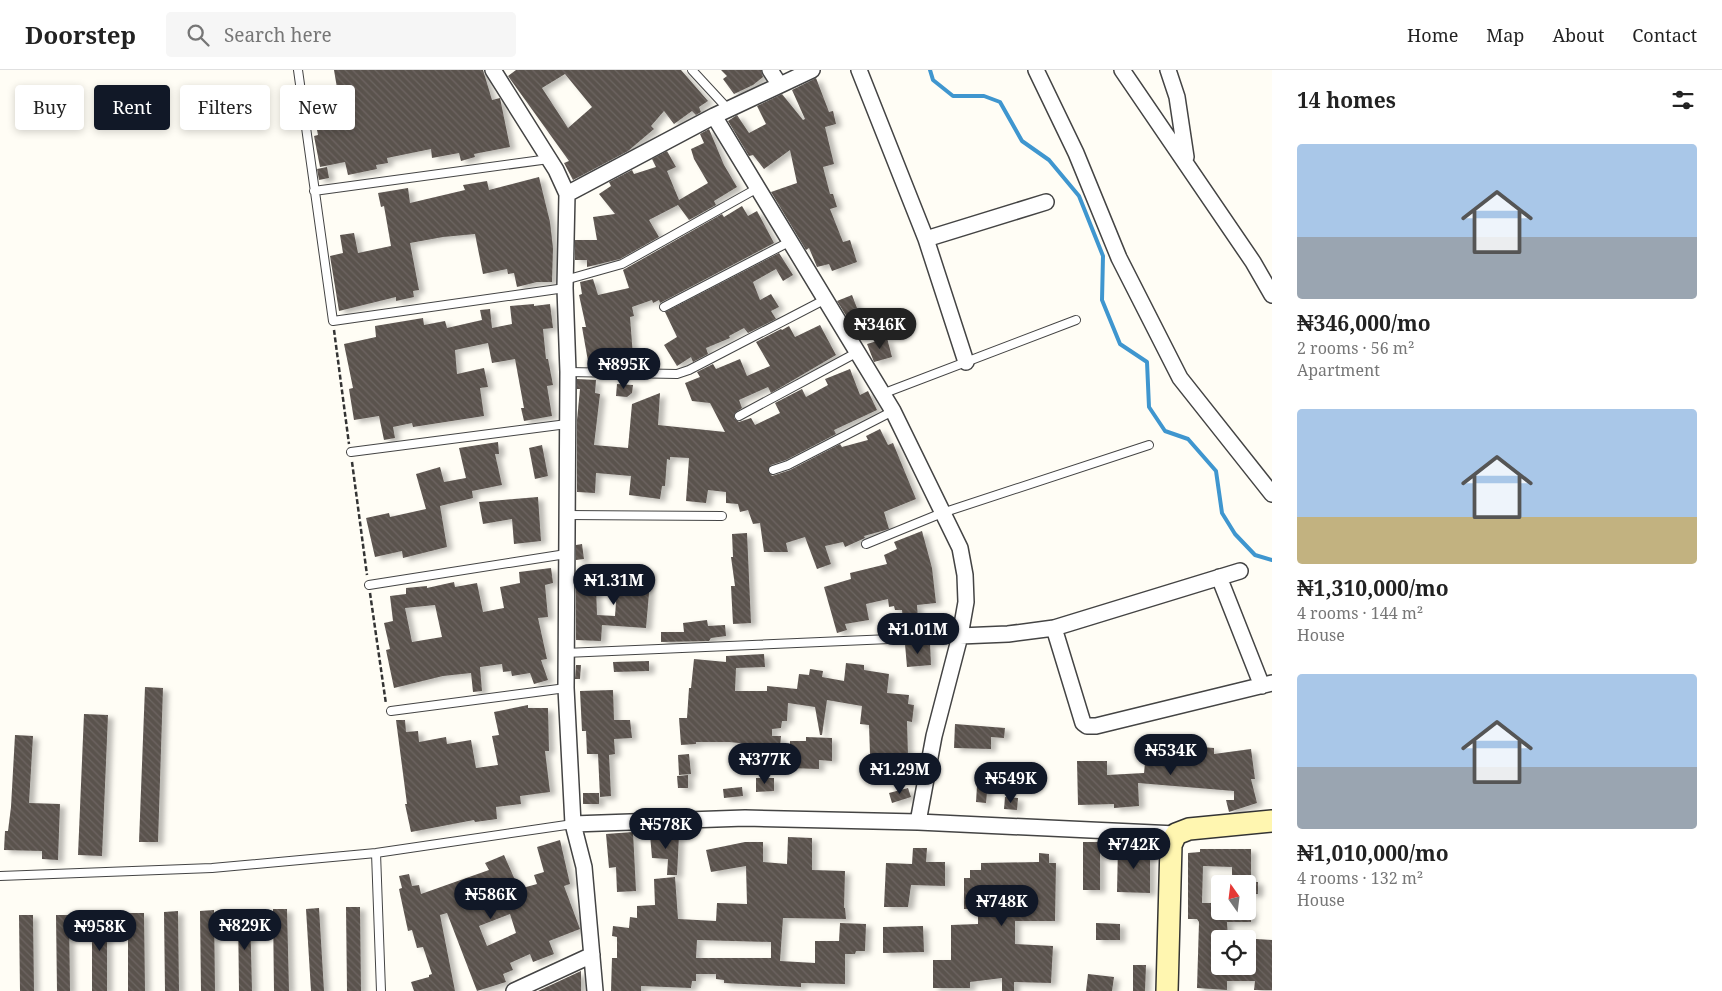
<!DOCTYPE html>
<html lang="en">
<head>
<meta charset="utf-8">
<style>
  body { margin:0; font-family:"Noto Serif",serif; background:#f6f6f6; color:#222; height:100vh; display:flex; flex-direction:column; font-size:19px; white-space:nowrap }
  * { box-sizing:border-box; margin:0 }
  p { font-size:16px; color:#767676 }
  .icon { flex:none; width:28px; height:28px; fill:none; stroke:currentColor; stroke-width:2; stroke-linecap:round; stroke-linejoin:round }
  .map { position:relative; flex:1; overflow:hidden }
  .details { display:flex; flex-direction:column; background:#fff; width:450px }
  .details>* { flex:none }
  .banner { position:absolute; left:15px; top:15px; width:475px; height:45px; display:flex; gap:10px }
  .needle { width:32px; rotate:346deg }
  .fabs { position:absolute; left:1211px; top:805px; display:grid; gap:10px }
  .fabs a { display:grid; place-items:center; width:45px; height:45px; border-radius:5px; background:#fff; box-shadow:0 2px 8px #0003; font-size:25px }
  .price { position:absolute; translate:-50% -42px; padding:0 11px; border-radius:18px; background:#111827; color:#fff; font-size:16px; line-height:32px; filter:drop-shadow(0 1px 2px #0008) }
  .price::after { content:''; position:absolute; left:50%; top:30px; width:15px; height:11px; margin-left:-8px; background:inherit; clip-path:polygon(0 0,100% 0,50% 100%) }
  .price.active { background:#222; color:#fff }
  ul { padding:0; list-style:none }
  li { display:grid; align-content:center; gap:10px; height:265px; padding:0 25px }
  li span { display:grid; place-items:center; height:155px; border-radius:5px; color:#555 }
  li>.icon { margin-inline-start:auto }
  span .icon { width:90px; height:90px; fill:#fffc; stroke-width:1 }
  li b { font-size:21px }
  h2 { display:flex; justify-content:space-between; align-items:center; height:60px; padding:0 25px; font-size:21px }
  .pill { padding:0 18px; border-radius:5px; background:#fff; box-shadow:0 2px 8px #0003; font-size:18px; line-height:45px }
  .pill.active { background:#111827; color:#fff }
  header { display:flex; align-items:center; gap:30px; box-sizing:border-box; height:70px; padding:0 25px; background:#fff; border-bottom:1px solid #e0e0e0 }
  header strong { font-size:24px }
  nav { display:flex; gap:28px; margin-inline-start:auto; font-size:18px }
  .search { width:350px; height:45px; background:#f6f6f6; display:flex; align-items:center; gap:12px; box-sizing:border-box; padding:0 18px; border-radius:5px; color:#767676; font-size:19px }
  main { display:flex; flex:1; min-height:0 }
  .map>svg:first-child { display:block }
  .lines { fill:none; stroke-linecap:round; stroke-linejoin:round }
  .stream { stroke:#3f96cf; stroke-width:4 }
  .building { fill:url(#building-back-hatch); fill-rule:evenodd; filter:url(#shadow) }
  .lane-casing { stroke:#444; stroke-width:10 }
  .street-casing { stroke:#444; stroke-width:18 }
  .secondary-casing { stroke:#333; stroke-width:24 }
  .path { stroke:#333; stroke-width:2.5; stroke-dasharray:5 2.5; stroke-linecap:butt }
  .lane { stroke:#fff; stroke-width:8 }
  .street { stroke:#fff; stroke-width:15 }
  .secondary { stroke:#fff6b0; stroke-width:21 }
</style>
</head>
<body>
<header>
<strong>Doorstep</strong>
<div class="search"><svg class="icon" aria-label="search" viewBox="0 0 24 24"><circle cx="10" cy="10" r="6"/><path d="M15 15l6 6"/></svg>Search here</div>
<nav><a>Home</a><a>Map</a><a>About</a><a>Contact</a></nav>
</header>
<main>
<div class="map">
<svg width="1272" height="921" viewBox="0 0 1272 921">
  <defs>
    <pattern id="building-back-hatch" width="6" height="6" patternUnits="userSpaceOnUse" patternTransform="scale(1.25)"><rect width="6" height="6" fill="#5a524d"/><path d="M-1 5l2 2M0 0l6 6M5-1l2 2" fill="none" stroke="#6d6662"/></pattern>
    <filter id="shadow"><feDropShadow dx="5.5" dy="3" stdDeviation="2.5" flood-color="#0004"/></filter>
  </defs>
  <rect width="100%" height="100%" fill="#fffdf5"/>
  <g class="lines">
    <path class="stream" d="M930,0L933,10L953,26H984L1000,32L1022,71L1049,90L1079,126L1103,186L1102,230L1120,274L1147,292L1149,337L1165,361L1188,369L1216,401L1222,443L1235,464L1255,485L1272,490"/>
  </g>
  <path class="building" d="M334,0H483L492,30L500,28L510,77L474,84L475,87L461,91L459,83L432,88L431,79L387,88L388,93L376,95L377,99L348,105L345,92L320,97L314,66L318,65L316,55L342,50L335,18H337Z
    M516,0H681L708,31L699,37L701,42L696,45L692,41L674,54L664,41L651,56L654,59L628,81L573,110L564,93L569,91L508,6ZM565,4L592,37L568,58L542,18Z
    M721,0H761L763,7L753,15L734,24L723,9L727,6Z
    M816,8L829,42L833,41L836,54L825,57L834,94L823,97L830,124H833L837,137L830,139L843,172L850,170L857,192L832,201L829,194L817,197L809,178L806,180L771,122L797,113L790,80L764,99L753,85L749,86L728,51L737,45L749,63L766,54L757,36L782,24L803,50L805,49L792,20Z
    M709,59L724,95L737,117L714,131L716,135L689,150L678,135L649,150L659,167L620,189L587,197V190H575V170H597L593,147L615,144L599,124L611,116L609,112L632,100L634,104L656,97L652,89L667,81L676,97L667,101L679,130L708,113L694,89L691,79L704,73L700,64Z
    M327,97L329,108L319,110L317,99Z
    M539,107L550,152L553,178L552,212H537L517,217L514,203L508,204L507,199L483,204L475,164L443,167L410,173L419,220L413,221L414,227L396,231V227L339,241L330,186L343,183L340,165L354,163L358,183L391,176L384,136L381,137L378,123L408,118L410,133L465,120L463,115L487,111L489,120Z
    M742,136L748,146L757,141L774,173L660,233L659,230L653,233L652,230L632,237L634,246L630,247L633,286L604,288L605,296L589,297L582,257H586L579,225L582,224L580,212L593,209L598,225L629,218L623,200L722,144L724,147Z
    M779,183L793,205L783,211L776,199L753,212L760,230L771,224L779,237L771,241L776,249L748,263L744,258L729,266L730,268L706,278L708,284L693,292L691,287L677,296L664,275L677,267L665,242Z
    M852,225L857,238L854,239L867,264L860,268L837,231Z
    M534,234V236L550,234L553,258L543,259L546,289H548L553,315L547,316L552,346L524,351L521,338H524L515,289L492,293L488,273L455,280L457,304L484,298L488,317L480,318L484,346L413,357L412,353L393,357L395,368L384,370L379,346L354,350L349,319L353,318L344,274L376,267L375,256L423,248L424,255L445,251L447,258L482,250L480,240L490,239L492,258L512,254L510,236Z
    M820,255L836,285L771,323L768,317L739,330L742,338L735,343L734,348L739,352L751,348L755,355L780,343L775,333L802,319L806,327L828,315L825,309L850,299L860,325L868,321L877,340L834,360L836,364L786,390L771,395L768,401L772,406L790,400L840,374L842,377L868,370L866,366L880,359L888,375L893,373L916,429L884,442L889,459L864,466L865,468L845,477L843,472L825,476L831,494L817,499L805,467L786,473L788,482H764L760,453L753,454L748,440L740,442L738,434L726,433V422L708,420L706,433L686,431L689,388L670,387V390L667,389L665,416H662L660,429L629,425L631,406L596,403L595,423L577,422V350L580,319H577V309L596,310L595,323L600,324L594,375L628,378L632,334L660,323L658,355L725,362L710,333L692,331L685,313L700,307L697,302L713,294L716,299L740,289L747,306L770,296L756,272L781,259L782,260L789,256L795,267Z
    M887,268L892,287L874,292L867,274Z
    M617,314L633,315L632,323L627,327L616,326Z
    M498,372L499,384H495L502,415L472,421L473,428L440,436L447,477L403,488L402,481L375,487L366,448L389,443L390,447L426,439L416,404L440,397L444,412L466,408L459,378Z
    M542,375L548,406L535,409L529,378Z
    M538,427L541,471L514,474L512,449L483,454L479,432Z
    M922,461L932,498L936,533L917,535L919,562L904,563L902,540H895L894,536L889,537L888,529L866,534L869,550L845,554L847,560L837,563L824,517L851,509L850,503L887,494L884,485L897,479L894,472Z
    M747,463L751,553L733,554L731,516H735L731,487H733L732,464Z
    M582,474L584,489L576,490V475Z
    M551,498L553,513L545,515L548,547L538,548L547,589L541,590L548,610L534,614L530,603L512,606L511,601L503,602L502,594L480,597L482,621L473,622L471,603L443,606L394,618L386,580L390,579L384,553L393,551L390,526L406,524V518L427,516V518L454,512L455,517L477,513L483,542L504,538L500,517L520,513L519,502ZM435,535L442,567L412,572L405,538Z
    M629,498L651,500L646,558L602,555L601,571L576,570V516H596L597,545L615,546L618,505L628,506Z
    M707,550L708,556L725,555L726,566L711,568L709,571L661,572V562H684L683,553Z
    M930,573L931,595L907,597L905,574Z
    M764,584L765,597L736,598L735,621H767V616L797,619L799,604L809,605L810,599L823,601L822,607L844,611L846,593L864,595V600L889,604L887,623L909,625L908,634L914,635L912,652L907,651L908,686L870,684L869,655L860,654L862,636L827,630L822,665H820L815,637L788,633L787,651H782L781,658L772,659V666H781L780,677L729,672H696V674L681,675L679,648H687L689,618H691L694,589L726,592V586Z
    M649,591V601L614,602L613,592Z
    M576,595H581L580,609H575Z
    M145,617L163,618L158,772H139Z
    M613,620L614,650H630L632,668L614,669L615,684L609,685L611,726L600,727L598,684H587L586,661H582L580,621Z
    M528,635V638H548L549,681H545L550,722L520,726L521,734L496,737L497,749L475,752L474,750L411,762L405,734H407L396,650H405L406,662L418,661L419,672L446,667L447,674L471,670L476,698L498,695L492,666L499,665L494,642Z
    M84,644L108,645L102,786L78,785Z
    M955,654L1005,658L1004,668L991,667V679L954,678Z
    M15,665L33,666L29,733L60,734L58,790L42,789V781L4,780L5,761H8L11,737Z
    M806,667L832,668V691L819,690V699L789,698L790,671H806Z
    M1147,673L1214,678V684L1251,679L1255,709H1251L1257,733L1229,742L1226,730H1234V721L1138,713L1139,736L1114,738V734L1078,735L1077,691H1107V705L1144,703Z
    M689,684L691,704L679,705L678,685Z
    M978,700L989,701L986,733L976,732Z
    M688,705V718H678L677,706Z
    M756,708H774V721L756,722Z
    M742,717L743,726L724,728L723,719Z
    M908,718L911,727L892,733L889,723Z
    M583,723H599V734H583Z
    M1005,727L1018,728L1017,740L1004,739Z
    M633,762L636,821L617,822L616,797L609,798L606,764Z
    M650,764L679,765L677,805H667L668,789L652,788Z
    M788,767L812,768V800L845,801L844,838H845L846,849L783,848L780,891L815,893V871H839L840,853L866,854L865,881H856L855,884H845V914L801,913V917L724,913V910L716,909V904H696V911H692L691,918L641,916V921H611L612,888H617V867L612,866L613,856L629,858L630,847L637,848V836L655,835L654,809L675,807L678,849L716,851L717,833L747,834L746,796L711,802L706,780L745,772H763V792L787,794ZM697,870L771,872V888H696Z
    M560,770L570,814L564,816L580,859L549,871L554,884L533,892L530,884L510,893L513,900L503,904L506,912L477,921L447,843L440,845L455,921H414L411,912L429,907V905L432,904L423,877L417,878L412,860L408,861L399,819L402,818L399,806L409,804L412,816L419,815L421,824L489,800L485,793L504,785L519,819L537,814L534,805L544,802L537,777ZM510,844L516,863L487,876L479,856Z
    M1083,772H1100V820H1083Z
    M1118,776L1150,779V823L1117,822Z
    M913,778H927L926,792H945V816L911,815L908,837H884L886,793L912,794Z
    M1200,779H1251V812H1258V824H1248V814H1232V797L1203,796L1202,833H1220V841H1251V852H1227L1228,869H1220V896H1255L1256,869L1272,870V920H1254L1255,911H1227V920L1197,918L1199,852L1197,849H1188V783L1200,782Z
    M1039,783L1049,784V793H1056L1055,851H1015V874L1053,876L1051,913L1014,912V921H1002V908L970,912V918H933V890H951V855L978,854V839H964V808H970V800H981V793L1039,792Z
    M346,837H360L361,921H347Z
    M319,838L324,921H311L306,839Z
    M273,839H287L289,921H274Z
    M214,840L215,921H201L200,841Z
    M238,840H250L252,921H239Z
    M178,841L179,921H165L164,842Z
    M128,843H144L145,921H128Z
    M92,844H107V921H92Z
    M19,845H33L34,921H20Z
    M56,845H69L70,921H57Z
    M1096,853L1120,854V870H1096Z
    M923,856L924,882L883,883V857Z
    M1133,895H1146L1145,921H1133Z
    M581,901V921H538Z
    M1088,904L1114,907L1112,921H1086Z"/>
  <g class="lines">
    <defs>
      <path id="lane" d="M298,0L333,251L565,218
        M692,0L728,39
        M314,121L549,89
        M565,210L622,194L756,119
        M664,237L789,172
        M568,302L677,304L689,300L824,230
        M882,324L1076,250
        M739,346L856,283
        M351,382L567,354
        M773,400L788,395L893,341
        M566,445L722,446
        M866,474L942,443L1149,375
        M369,515L566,484
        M565,583L960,566
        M391,641L566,618
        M376,783L381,921
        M0,806L212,798L376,783L573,754"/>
      <path id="street" d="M493,0L556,100L567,124L565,218L568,302L566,618L573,754L584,797L595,921
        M770,0L779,14
        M859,0L926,169L966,292
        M1036,0L1076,83L1119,188L1180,308L1272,424
        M1122,0L1253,192L1272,225
        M1168,0L1177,27L1186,87
        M714,46L893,341L960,478L965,505L966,532L960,566L934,666L918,752
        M567,124L714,46L812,0
        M926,169L1046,132
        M1219,507L1262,616
        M1054,558L1083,653L1087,656H1096L1272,613
        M960,566L1008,564L1054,558L1240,501
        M573,754L745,748L918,752L1176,764
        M514,921L592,885"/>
      <path id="secondary" d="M1167,921L1171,775L1176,764L1189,759L1272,751"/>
    </defs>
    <use href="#lane" class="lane-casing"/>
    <use href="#street" class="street-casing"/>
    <use href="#secondary" class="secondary-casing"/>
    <path class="path" d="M334,260L349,374
      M352,392L367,505
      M370,523L386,634"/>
    <use href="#lane" class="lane"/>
    <use href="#street" class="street"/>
    <use href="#secondary" class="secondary"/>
  </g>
</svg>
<div class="fabs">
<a><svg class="needle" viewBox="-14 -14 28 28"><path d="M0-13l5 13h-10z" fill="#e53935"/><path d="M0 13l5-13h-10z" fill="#767676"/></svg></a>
<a><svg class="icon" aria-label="locate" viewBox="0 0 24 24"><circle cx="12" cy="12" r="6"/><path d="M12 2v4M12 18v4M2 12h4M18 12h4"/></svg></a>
</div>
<b class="price active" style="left:880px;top:280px">₦346K</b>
<b class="price" style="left:624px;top:320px">₦895K</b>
<b class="price" style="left:614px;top:536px">₦1.31M</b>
<b class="price" style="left:918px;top:585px">₦1.01M</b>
<b class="price" style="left:1171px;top:706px">₦534K</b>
<b class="price" style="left:765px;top:715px">₦377K</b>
<b class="price" style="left:900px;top:725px">₦1.29M</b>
<b class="price" style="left:1011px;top:734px">₦549K</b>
<b class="price" style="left:666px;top:780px">₦578K</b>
<b class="price" style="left:1134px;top:800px">₦742K</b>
<b class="price" style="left:491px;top:850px">₦586K</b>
<b class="price" style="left:1002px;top:857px">₦748K</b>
<b class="price" style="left:245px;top:881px">₦829K</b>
<b class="price" style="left:100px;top:882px">₦958K</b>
<div class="banner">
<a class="pill">Buy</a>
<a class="pill active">Rent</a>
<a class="pill">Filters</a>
<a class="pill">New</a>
</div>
</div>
<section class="details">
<h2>14 homes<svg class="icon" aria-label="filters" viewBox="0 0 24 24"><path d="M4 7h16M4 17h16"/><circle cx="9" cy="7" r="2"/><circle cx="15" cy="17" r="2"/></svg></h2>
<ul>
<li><span style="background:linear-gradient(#a9c7e8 60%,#9aa5b1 0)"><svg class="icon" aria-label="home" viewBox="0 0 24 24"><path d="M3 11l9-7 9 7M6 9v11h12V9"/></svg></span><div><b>₦346,000/mo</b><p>2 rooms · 56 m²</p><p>Apartment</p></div></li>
<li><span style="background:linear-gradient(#a9c7e8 70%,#c2b280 0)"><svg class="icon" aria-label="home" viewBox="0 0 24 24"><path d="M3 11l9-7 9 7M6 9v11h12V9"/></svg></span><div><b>₦1,310,000/mo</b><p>4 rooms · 144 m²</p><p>House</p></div></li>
<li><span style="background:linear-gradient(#a9c7e8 60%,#9aa5b1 0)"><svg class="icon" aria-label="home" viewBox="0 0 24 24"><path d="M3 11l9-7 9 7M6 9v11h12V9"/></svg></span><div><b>₦1,010,000/mo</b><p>4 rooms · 132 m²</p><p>House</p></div></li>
</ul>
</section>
</main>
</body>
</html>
